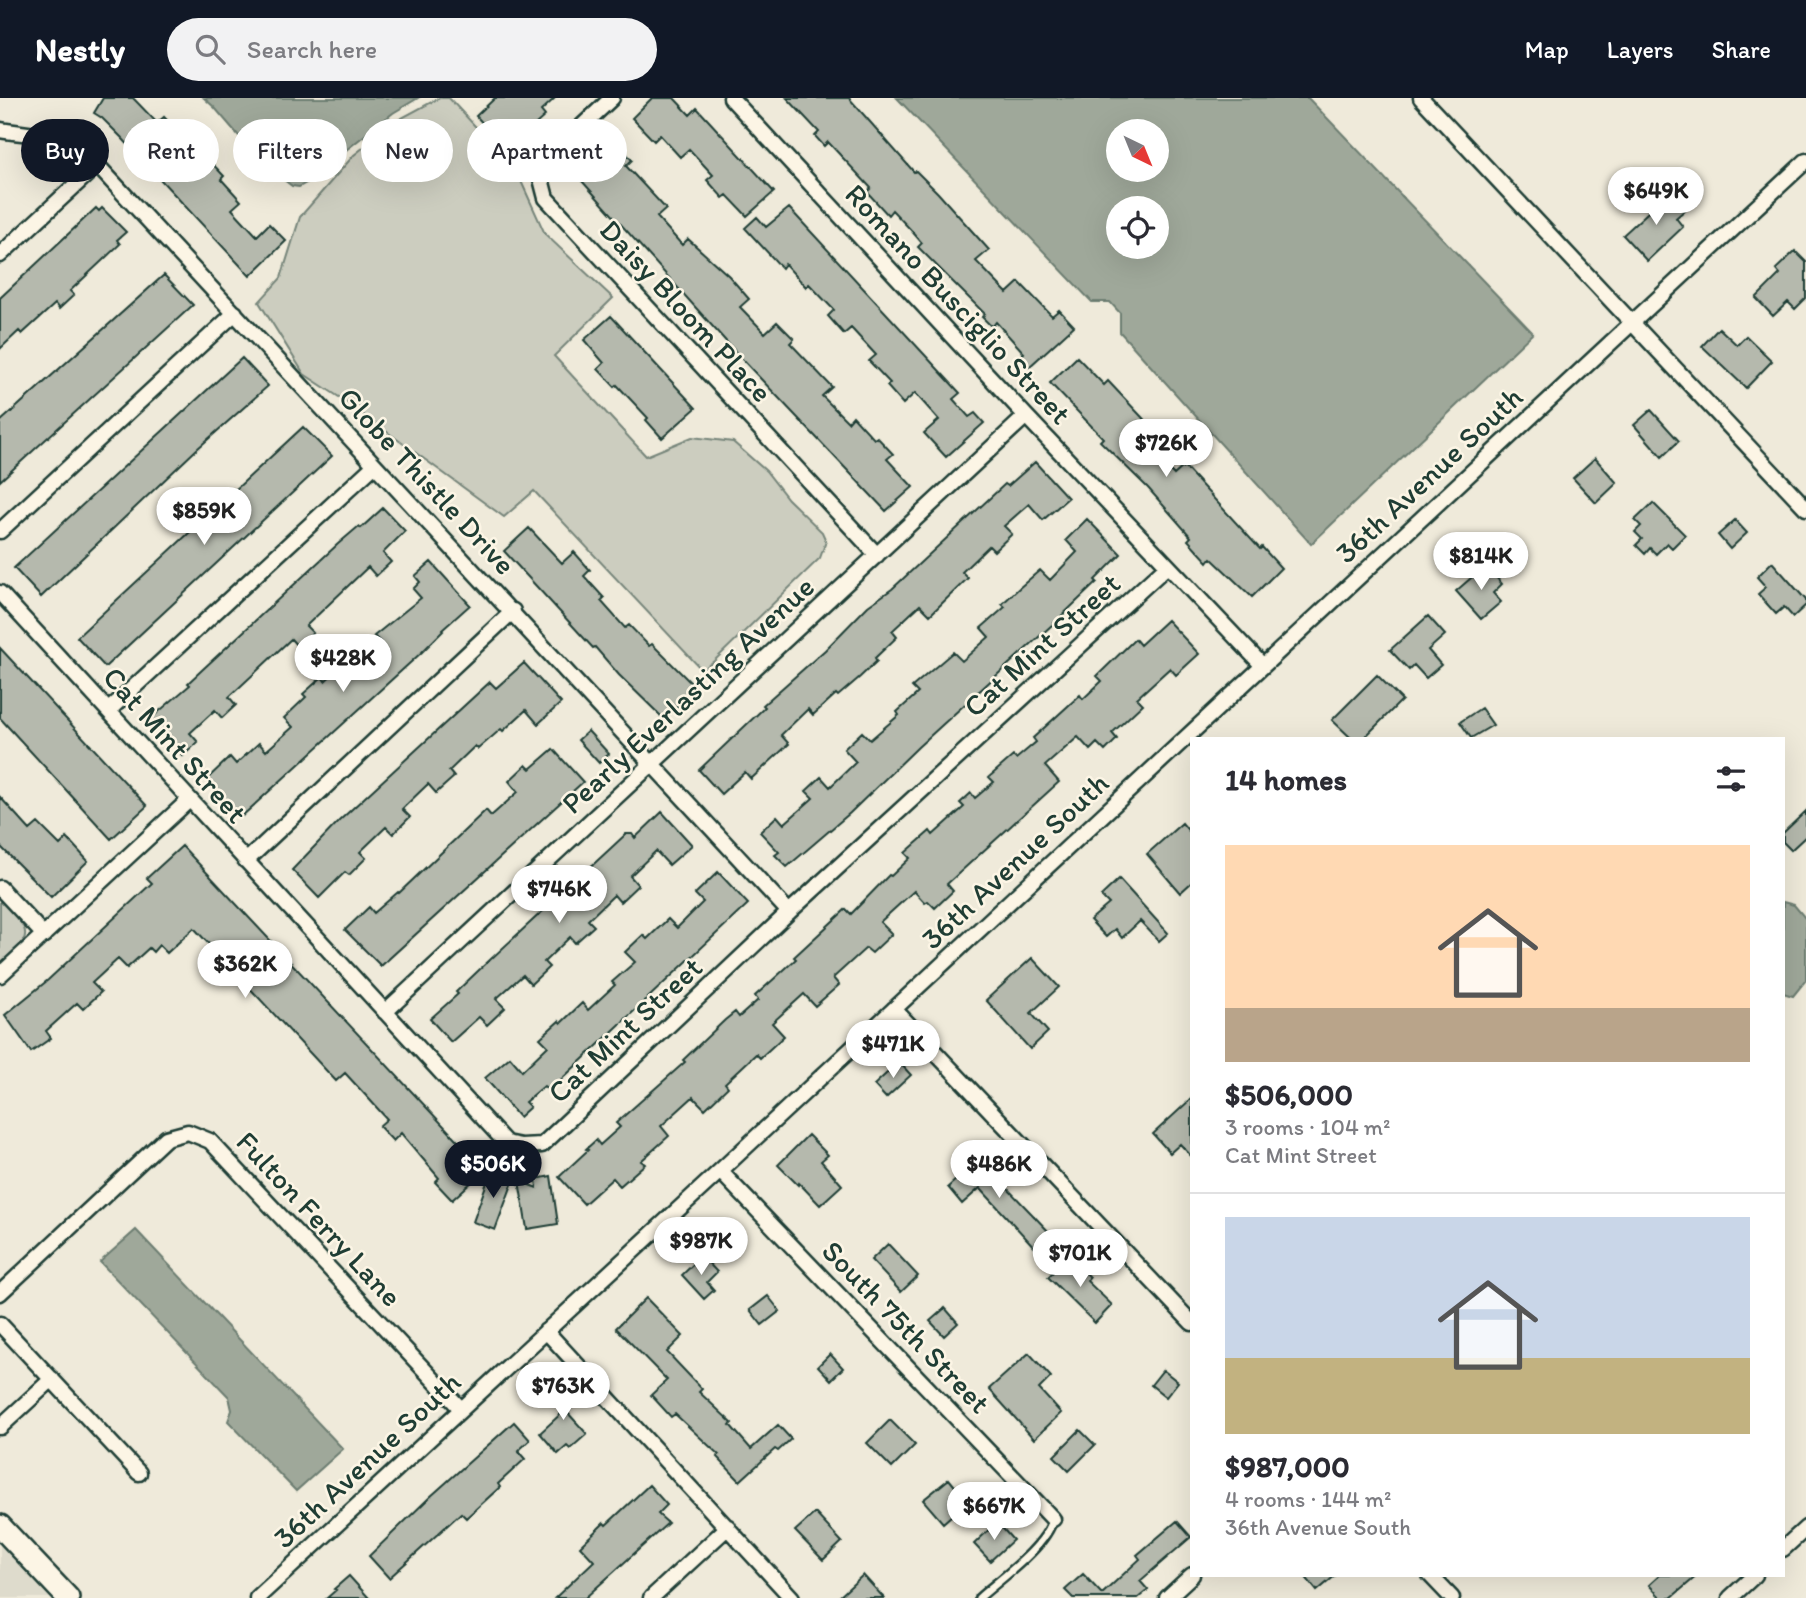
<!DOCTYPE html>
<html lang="en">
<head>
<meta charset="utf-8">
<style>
  body { margin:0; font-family:Itim,sans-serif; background:#f2f2f3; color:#2b2b33; height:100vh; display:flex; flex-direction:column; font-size:26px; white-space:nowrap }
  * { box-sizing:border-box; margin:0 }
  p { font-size:23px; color:#7c7c81 }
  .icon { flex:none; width:38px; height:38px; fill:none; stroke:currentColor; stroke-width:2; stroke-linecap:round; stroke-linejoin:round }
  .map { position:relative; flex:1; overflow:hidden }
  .drawer { position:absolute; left:1190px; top:639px; width:595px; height:840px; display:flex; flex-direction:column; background:#fff; border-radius:0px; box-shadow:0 7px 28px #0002 }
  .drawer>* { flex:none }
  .guide { position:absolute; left:21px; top:21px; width:665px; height:63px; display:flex; gap:14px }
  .needle { width:46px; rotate:137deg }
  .fabs { position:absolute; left:1106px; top:21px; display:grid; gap:14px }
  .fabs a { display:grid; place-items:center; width:63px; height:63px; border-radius:50%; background:#fff; box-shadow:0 7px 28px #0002; font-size:35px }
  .price { position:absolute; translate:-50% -60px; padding:0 16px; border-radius:24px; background:#fff; color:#222; font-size:23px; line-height:46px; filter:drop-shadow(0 2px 4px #0008) }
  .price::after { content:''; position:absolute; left:50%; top:42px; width:21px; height:16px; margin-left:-10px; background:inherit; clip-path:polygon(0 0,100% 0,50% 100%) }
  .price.on { background:#111827; color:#fff }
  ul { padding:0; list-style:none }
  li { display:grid; align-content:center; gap:14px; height:371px; padding:0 35px }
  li+li { border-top:2px solid #e1e1e2 }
  li span { display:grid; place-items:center; height:217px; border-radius:0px; color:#555 }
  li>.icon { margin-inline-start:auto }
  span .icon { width:126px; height:126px; fill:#fffc; stroke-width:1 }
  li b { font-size:30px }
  h2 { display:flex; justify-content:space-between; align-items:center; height:84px; padding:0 35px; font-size:30px }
  .tag { padding:0 24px; border-radius:32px; background:#fff; box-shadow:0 7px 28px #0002; font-size:24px; line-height:63px }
  .tag.on { background:#111827; color:#fff }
  header { display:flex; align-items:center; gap:42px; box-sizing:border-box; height:98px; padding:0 35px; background:#111827; color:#fff }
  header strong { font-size:33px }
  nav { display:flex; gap:38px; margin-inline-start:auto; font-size:24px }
  .search { width:490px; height:63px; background:#f2f2f3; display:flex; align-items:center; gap:18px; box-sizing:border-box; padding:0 24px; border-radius:38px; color:#7c7c81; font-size:26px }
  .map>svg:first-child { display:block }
  .built { fill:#dedbcc }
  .green { fill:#cccdbf; stroke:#76857a; stroke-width:2 }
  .water { fill:#9fa89a; stroke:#6c7d71; stroke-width:2; fill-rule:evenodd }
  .building { fill:#b5b9ad; stroke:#1f3d34; stroke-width:2 }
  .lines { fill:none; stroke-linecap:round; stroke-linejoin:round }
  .lane-casing { stroke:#1f3d34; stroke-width:12 }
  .street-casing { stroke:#1f3d34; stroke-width:19 }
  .secondary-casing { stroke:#1f3d34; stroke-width:26 }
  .lane { stroke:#fcf5e5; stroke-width:7 }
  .street { stroke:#fcf5e5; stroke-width:14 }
  .secondary { stroke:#fcf5e5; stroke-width:21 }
  .labels { text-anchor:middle; stroke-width:5; stroke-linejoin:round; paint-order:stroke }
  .street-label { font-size:30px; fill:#1f3d34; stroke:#fcf5e5 }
</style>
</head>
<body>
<header>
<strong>Nestly</strong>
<div class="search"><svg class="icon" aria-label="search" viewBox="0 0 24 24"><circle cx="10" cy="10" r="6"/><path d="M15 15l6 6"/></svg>Search here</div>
<nav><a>Map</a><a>Layers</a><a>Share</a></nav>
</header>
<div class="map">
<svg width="1806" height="1500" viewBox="0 0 1806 1500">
  <rect width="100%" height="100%" fill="#efeada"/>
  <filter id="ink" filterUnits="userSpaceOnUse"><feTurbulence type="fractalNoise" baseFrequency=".0143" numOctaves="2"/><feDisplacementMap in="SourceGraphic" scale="14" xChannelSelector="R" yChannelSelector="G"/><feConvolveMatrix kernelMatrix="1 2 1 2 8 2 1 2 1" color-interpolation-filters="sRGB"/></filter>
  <g filter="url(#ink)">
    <path class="built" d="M0,1441L56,1500H0Z"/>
    <path class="green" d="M439,0H449L516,72L545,136L613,200L554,258L646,358L692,339L733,344L766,373L788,401L822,434L826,443L820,460L714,563L702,572L534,393L504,419L339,299L304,276L259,204L281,180L300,119L354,57L398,22Z
      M0,801C31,834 36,836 0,868Z"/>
    <path class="water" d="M204,0H418L393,15L341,56L317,79L299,89L292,88L262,65L215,10Z
      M897,0H1308L1533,235L1311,446L1120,234V215L1110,204H1092ZM1157,33V72H1118V33ZM1157,110V149H1118V110Z
      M1783,804L1794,807L1806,821V882L1793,898L1783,895Z
      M136,1132L343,1351L296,1393L228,1323L232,1312L229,1299L100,1164Z"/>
    <path class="building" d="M103,0H133L157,25L164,19L181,37L171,45L196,71L207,60L224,78L221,81L241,103L232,111L257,138L269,126L286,143L250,178L122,40L102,20L94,15Z
      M495,0H555L541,13L545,18L517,43L520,46L510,55L476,18Z
      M652,0H674L690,17L697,10L774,94L747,118L727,97L723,100L707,82L713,77L689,51L680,59L660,37L654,43L632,20Z
      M787,0H849L914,74L916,73L938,95L989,152L976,163L1007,195L1019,184L1052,218L1059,212L1074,228L1029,269L1019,259L1024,255L996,224L992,229L982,219L985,216L918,149L922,145L910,131L892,112L888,117L867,94L871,90L828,44L824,48L815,38L819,34Z
      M611,38L632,62L626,68L666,111L657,119L682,147L688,141L729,178L749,201L740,209L765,235L777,224L794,241L790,245L832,289L822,298L848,324L853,318L874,341L877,339L893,356L887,361L913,389L886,413L740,259L573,73Z
      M1669,95L1685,112L1676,120L1683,129L1647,163L1623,137Z
      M96,110L99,113L102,110L126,134L117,142L120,146L70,193L74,197L59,211L55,206L22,236L19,233L0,251V200Z
      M789,110L960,295L953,301L969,319L975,315L984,325L946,359L924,335L939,322L915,295L903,306L887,288L890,285L869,263L876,257L851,230L844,236L828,218L834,212L809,186L806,189L785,166L782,170L745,130L757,119L766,129Z
      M1795,153L1806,164V200L1795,211L1788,204L1773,218L1756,200L1780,176L1776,171Z
      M164,177L193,207L0,383V324Z
      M611,218L696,310L662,340L646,322L648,320L617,287L615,289L598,271L604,265L584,242Z
      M1719,230L1737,247L1746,238L1772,263L1746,290L1702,248Z
      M1077,259L1104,287L1108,283L1155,333L1143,344L1174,377L1184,368L1260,451L1262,449L1281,470L1252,499L1211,460L1208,464L1188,442L1191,439L1148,390L1100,343L1103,340L1050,285Z
      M242,260L268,288L197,351L41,499L14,470Z
      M1651,312L1679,343L1662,359L1634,327Z
      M303,329L332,358L105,569L77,539Z
      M1595,360L1617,385L1596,405L1573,380Z
      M1035,364L1068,400L1043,422L1029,406L1004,428L1012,436L994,453L989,448L962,474L968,480L930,517L920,507L892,533L897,539L875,560L877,563L860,579L838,598L836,596L813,617L808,611L781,637L789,646L751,681L745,674L721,696L699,672L765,609L763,607L825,552L868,508L892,491L1005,386L1008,388Z
      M1653,405L1685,437L1672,450L1667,445L1656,456L1650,450L1645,456L1636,447L1642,441L1635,434L1641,428L1635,422Z
      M383,410L405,433L383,455L391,464L376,478L368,469L306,528L313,535L298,549L291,541L229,599L236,607L222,620L215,612L190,635L198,644L183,658L150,621L190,587L188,585L203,571L338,446L359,428L361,430Z
      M1087,421L1121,456L1095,482L1097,484L1052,527L918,649L850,715L787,769L775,757L779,754L760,734L777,718L784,726L813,700L806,693L821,679L830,689L856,664L844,651L862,634L870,642L899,617L897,614L918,595L912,589L953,554L962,563L989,539L981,530L1005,509L1002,506L1018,491L1040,472L1050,482L1077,454L1066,442Z
      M1735,422L1747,435L1730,451L1718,437Z
      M529,430L562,465L574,454L590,472L584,478L604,500L601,503L625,530L629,527L649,548L652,546L696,590L664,621L619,577L595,549L593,550L504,453Z
      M431,464L470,507L442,532L443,533L422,554L241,719L207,681L230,659L236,666L259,645L266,653L293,629L284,620L306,599L303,596L322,579L325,583L348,562L353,568L380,544L374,538L421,500L413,491L420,484L415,478Z
      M1772,464L1806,502V507L1793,519L1784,509L1776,516L1758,496L1766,489L1757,479Z
      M1486,467L1502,486L1493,495L1501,504L1481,521L1456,493Z
      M1428,518L1445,537L1428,552L1441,567L1426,580L1414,567L1409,572L1390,552Z
      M1167,522L1199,556L1176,577L1170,570L1137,600L1143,606L1112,635L1117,641L1105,653L1097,645L1090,652L1078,639L1045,668L1059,684L947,786L953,793L935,810L928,803L925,805L914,793L880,824L892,836L872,855L866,850L833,880L839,887L815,908L804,896L772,925L784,938L760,960L756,956L725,985L728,989L705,1011L693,999L661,1028L669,1038L641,1063L645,1066L620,1088L613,1080L584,1106L559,1079L588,1052L586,1051L596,1042L600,1047L620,1029L616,1025L685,964L683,962L725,922L735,914L739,919L758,902L755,898L796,861L794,859L846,811L851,816L889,777L891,778L910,760L905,755L930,733L933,737L964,709L960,705L971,695L975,700L994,684L989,679L1013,658L1016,661L1036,644L1033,640L1080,597L1083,601L1102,583L1097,578L1135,541L1140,547Z
      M0,550L147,708L111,741L0,620Z
      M524,565L561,605L538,626L526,612L503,633L501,631L478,651L475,648L449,673L454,679L436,695L428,686L402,711L410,719L393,736L386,729L360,754L366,760L349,777L345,774L319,800L292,772L339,723L490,584L496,590Z
      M1377,577L1402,602L1364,640H1351L1332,622Z
      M1481,610L1493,627L1471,640L1460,624Z
      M588,633L609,656L599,665L578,642Z
      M553,651L583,684L381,868L345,832L369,809L374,815L398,794L399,795L486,712L491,718L518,694L509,683L526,667L530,671Z
      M0,699L30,732L38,725L60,747L67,740L88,763L51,799L0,748Z
      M1806,713V738L1791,752L1783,744V735Z
      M662,714L692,747L669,767L656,753L630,778L638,787L620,804L614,797L588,822L594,828L575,845L570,839L544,864L549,869L531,886L523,877L496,901L505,910L487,927L479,919L451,944L430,921L458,896L456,894L478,873L611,750L626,736H632L635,740Z
      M1182,725L1192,737V784L1180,795L1147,756Z
      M182,748L485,1072L452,1102L435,1084L439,1080L401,1035L393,1043L379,1028L387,1021L369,1001L345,975L336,983L194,830L167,855L159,847L153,854L149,850L127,870L118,861L92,885L101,894L83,911L77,905L46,933L51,940L31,954L5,917L48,882L152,785L147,780Z
      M718,774L748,806L549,993L544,988L525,1004L530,1009L519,1019L485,980L510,959L522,973L548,948L540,940L559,923L561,925L582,905L588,912L615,887L612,884L635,864L625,854L643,837L647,841L668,821L677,830L703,804L695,796Z
      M1119,781L1168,835L1159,843L1140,823L1122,840L1115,831L1106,839L1090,822L1109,806L1101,798Z
      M1032,860L1059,889L1031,915L1048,934L1030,951L986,902Z
      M899,964L911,977L886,1000L874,987Z
      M1192,1000V1059L1180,1046L1170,1055L1153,1036Z
      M808,1037L828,1057L821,1063L842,1087L820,1107L799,1085L798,1087L778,1067Z
      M971,1054L1004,1092L1007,1090L1053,1138L1037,1152L980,1090L962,1106L948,1089L968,1071L961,1063Z
      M491,1073L514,1081L495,1132L473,1124Z
      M551,1078L558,1126L527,1131L519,1083L537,1090L536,1081Z
      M888,1146L918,1178L901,1194L871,1162Z
      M702,1158L717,1174L707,1184L714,1192L704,1201L682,1177Z
      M1069,1158L1090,1179L1087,1183L1112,1207L1095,1225L1048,1179Z
      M768,1198L780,1213L762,1227L750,1212Z
      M646,1200L683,1238L667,1254L702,1291L699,1294L732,1325L730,1327L751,1351L778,1327L791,1341L778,1353L775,1351L740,1383L717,1359L719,1357L675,1316L671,1319L651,1297L667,1282L616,1230Z
      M945,1210L958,1225L944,1238L930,1223Z
      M1029,1255L1051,1279L1039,1291L1061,1315L1034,1341L989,1291Z
      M830,1256L843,1270L831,1282L818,1268Z
      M1163,1272L1178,1284L1166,1299L1151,1287Z
      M559,1282L579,1303L567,1314L587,1336L570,1351L567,1348L558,1356L540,1335L565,1312L548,1293Z
      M890,1322L915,1347L892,1370L867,1345Z
      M514,1324L530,1342L518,1353L525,1361L498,1386L500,1389L466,1420L461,1415L389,1480L369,1458L430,1399Z
      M1080,1332L1095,1347L1069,1373L1054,1358Z
      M949,1381L958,1392L950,1399L960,1410L943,1425L923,1402Z
      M649,1387L667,1407L658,1416L668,1425L585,1500H555L594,1463L580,1448L604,1425L606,1427Z
      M815,1415L842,1444L823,1462L795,1433Z
      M1177,1423L1191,1439L1140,1483L1148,1492L1138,1500H1073L1065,1492L1083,1476L1102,1496L1140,1461L1137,1457Z
      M997,1424L1013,1442L990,1463L974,1446Z
      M863,1477L884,1500H838Z
      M1304,1477H1336L1317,1493Z
      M1660,1477H1698L1671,1500H1661L1649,1487Z
      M349,1478L369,1500H327L336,1492L334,1491Z"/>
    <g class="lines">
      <defs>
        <path id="lane" d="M979,1500C1000,1481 1046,1449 1053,1421"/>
        <path id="street" d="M612,0L549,59L540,77L546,100L877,457
          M731,0L1026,318L1263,568
          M1421,0L1806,410
          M0,32C44,39 63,35 97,67L789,814
          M0,157L97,67
          M0,433L235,215
          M0,495L506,1045L521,1048L542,1047L789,814L1167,468
          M109,612L375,367
          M246,763L513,513
          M0,790L44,837
          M0,877L189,702
          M894,911L1192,1225
          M385,914L1026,318
          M720,1073L1053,1421
          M0,1195L166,1040L188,1034L210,1043L461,1311
          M0,1226L139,1375
          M546,1233L792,1500
          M0,1329L52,1281
          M1783,1451L1806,1430
          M1430,1477L1452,1500
          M257,1500L720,1073L1806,63
          M651,1500L728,1429
          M1167,1500L1192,1477
          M1730,1500L1755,1477"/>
        <path id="secondary" d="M0,1428L68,1500"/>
      </defs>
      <use href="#lane" class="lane-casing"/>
      <use href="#street" class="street-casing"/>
      <use href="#secondary" class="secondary-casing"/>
      <use href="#lane" class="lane"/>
      <use href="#street" class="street"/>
      <use href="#secondary" class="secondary"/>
    </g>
  </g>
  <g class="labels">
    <g class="street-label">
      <text transform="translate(958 206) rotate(47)" y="10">Romano Busciglio Street</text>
      <text transform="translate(686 213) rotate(47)" y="10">Daisy Bloom Place</text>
      <text transform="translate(1429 377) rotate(-43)" y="10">36th Avenue South</text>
      <text transform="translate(427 383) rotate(47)" y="10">Globe Thistle Drive</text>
      <text transform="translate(1042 547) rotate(-42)" y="10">Cat Mint Street</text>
      <text transform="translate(688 597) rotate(-43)" y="10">Pearly Everlasting Avenue</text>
      <text transform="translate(175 647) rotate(48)" y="10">Cat Mint Street</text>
      <text transform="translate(1015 763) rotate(-43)" y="10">36th Avenue South</text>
      <text transform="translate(625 932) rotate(-43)" y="10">Cat Mint Street</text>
      <text transform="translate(319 1121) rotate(47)" y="10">Fulton Ferry Lane</text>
      <text transform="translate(906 1229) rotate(46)" y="10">South 75th Street</text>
      <text transform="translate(367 1362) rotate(-43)" y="10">36th Avenue South</text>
    </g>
  </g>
</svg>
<div class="fabs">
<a><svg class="needle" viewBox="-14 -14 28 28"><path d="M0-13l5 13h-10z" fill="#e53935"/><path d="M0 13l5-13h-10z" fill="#7c7c81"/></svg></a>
<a><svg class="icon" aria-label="locate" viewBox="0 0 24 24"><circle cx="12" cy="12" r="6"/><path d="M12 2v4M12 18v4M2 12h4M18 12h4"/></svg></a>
</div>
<b class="price" style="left:1656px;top:129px">$649K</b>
<b class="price" style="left:1166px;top:381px">$726K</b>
<b class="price" style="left:204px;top:449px">$859K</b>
<b class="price" style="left:1481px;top:494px">$814K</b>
<b class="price" style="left:343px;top:596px">$428K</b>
<b class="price" style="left:559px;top:827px">$746K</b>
<b class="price" style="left:245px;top:902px">$362K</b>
<b class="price" style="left:893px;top:982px">$471K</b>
<b class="price on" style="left:493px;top:1102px">$506K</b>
<b class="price" style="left:999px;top:1102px">$486K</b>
<b class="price" style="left:701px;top:1179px">$987K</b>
<b class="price" style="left:1080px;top:1191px">$701K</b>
<b class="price" style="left:563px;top:1324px">$763K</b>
<b class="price" style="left:994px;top:1444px">$667K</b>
<div class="guide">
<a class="tag on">Buy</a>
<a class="tag">Rent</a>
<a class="tag">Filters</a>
<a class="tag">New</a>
<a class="tag">Apartment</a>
</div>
<section class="drawer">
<h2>14 homes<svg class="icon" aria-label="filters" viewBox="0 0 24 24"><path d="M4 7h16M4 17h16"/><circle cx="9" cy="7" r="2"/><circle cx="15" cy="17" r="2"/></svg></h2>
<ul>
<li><span style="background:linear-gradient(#ffd9b3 75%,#b9a48a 0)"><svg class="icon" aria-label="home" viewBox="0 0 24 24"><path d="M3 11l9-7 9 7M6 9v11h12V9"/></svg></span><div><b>$506,000</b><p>3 rooms · 104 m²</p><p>Cat Mint Street</p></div></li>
<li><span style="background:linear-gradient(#c9d6e8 65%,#c2b280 0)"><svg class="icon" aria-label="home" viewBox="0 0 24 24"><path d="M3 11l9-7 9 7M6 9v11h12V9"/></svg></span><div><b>$987,000</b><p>4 rooms · 144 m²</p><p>36th Avenue South</p></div></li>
</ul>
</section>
</div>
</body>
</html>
